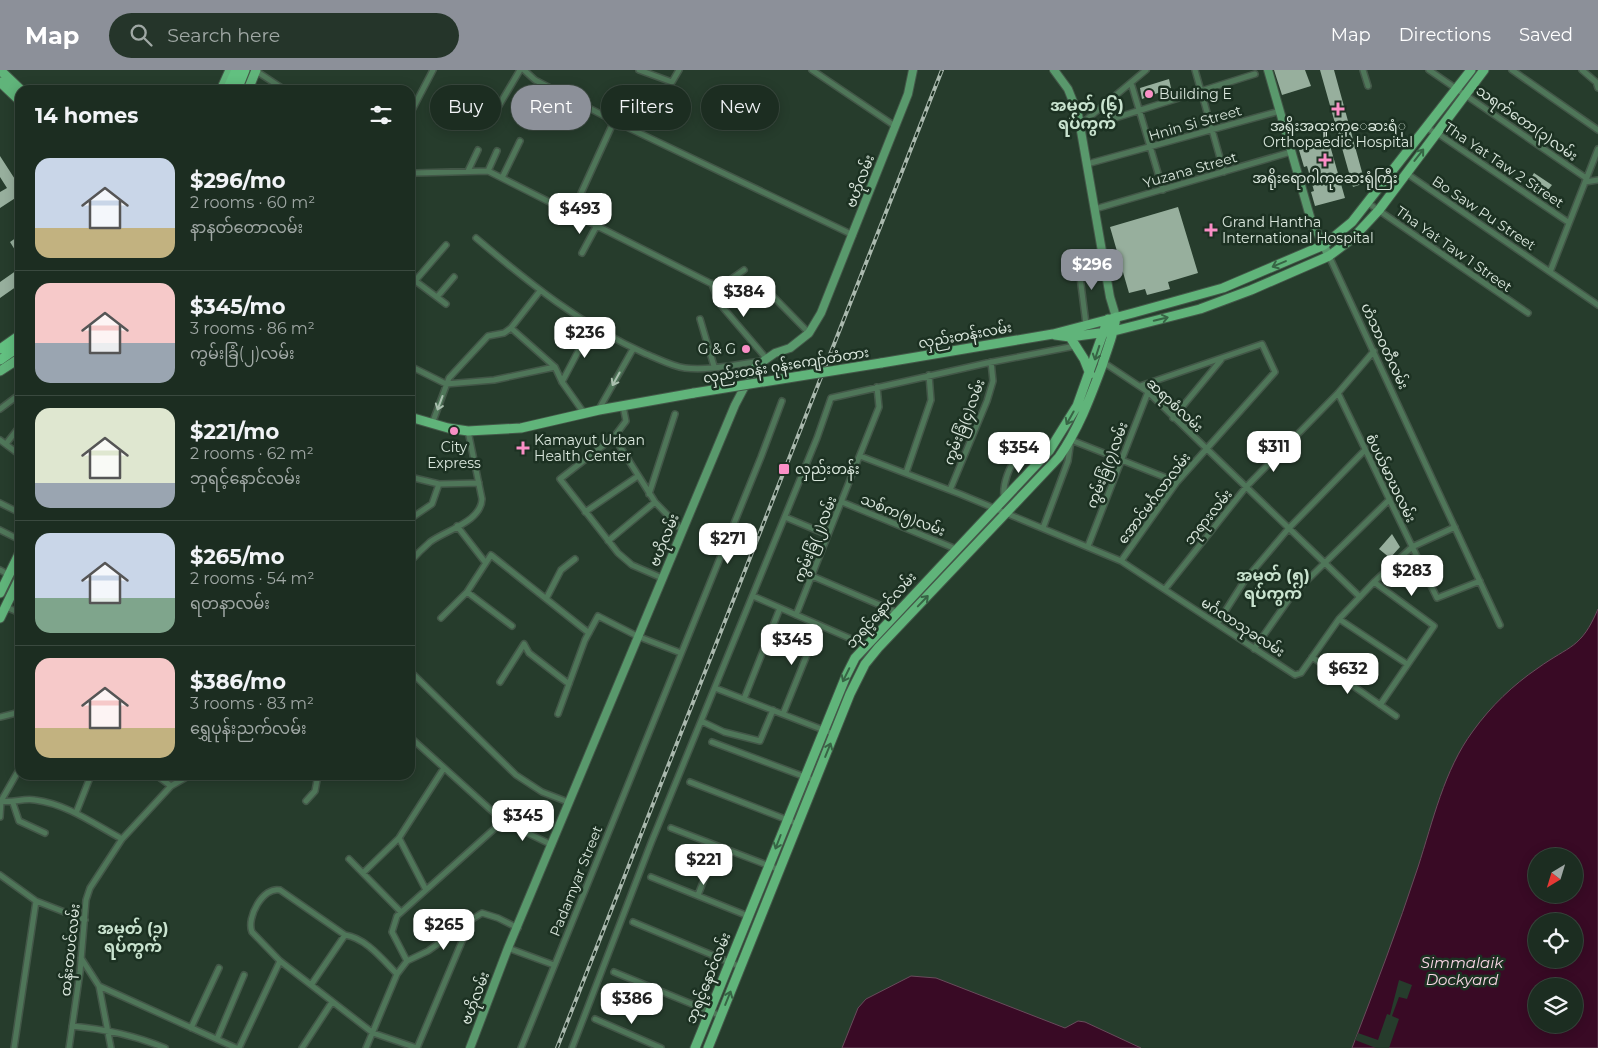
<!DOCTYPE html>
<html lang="en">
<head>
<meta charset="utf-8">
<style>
  body { margin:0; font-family:Montserrat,"Noto Sans Myanmar",sans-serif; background:#25352a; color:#f1f3f6; height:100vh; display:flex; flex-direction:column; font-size:19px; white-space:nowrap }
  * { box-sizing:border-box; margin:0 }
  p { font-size:16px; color:#a0a8a5 }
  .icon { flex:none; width:28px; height:28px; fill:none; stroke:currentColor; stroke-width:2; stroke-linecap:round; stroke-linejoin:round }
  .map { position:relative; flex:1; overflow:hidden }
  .side { position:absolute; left:15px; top:15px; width:400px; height:695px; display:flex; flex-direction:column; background:#1c2d21; border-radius:15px; box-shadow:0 2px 12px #0003,0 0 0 1px #3a493f }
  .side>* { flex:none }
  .top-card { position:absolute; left:430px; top:15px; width:475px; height:45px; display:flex; gap:10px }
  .needle { width:32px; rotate:218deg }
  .tools { position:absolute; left:1528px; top:778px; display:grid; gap:10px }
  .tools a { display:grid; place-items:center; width:55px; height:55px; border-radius:50%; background:#1c2d21; box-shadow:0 2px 12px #0003,0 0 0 1px #3a493f; font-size:25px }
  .price { position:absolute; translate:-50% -42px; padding:0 11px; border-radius:10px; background:#fff; color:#222; font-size:16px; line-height:32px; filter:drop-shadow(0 1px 2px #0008) }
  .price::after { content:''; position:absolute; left:50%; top:30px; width:15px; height:11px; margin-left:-8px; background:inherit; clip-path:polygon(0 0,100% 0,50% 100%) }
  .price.selected { background:#8c9099; color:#fff }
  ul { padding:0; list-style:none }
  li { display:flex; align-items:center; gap:15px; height:125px; padding:0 20px }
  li+li { border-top:1px solid #3a493f }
  li span { display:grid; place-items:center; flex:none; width:140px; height:100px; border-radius:15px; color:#555 }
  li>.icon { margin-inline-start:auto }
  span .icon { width:60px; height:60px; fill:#fffc; stroke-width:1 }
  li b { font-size:21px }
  h2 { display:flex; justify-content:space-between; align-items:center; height:60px; padding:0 20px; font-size:21px }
  .tag { padding:0 18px; border-radius:22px; background:#1c2d21; box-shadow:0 2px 12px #0003,0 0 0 1px #3a493f; font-size:18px; line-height:45px }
  .tag.selected { background:#8c9099; color:#fff }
  header { display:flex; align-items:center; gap:30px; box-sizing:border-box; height:70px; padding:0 25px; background:#8c9099; color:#fff }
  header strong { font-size:24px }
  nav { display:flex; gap:28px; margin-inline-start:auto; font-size:18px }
  .search { width:350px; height:45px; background:#25352a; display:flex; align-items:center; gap:12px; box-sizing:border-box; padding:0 18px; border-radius:28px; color:#a0a8a5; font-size:19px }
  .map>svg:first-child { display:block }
  .water { fill:#390a25; stroke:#694c5c; fill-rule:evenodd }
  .pier { fill:#263c2c }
  .building { fill:#97af9d }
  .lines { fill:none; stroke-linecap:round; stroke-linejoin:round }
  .minor-casing { stroke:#435748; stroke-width:8 }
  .secondary-casing { stroke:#435748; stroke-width:10 }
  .primary-casing { stroke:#435748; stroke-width:11 }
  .trunk-casing { stroke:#435748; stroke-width:11 }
  .minor { stroke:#4f7659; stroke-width:5 }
  .secondary { stroke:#59996c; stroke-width:8 }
  .primary { stroke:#60b47a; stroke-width:9 }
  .trunk { stroke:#62c080; stroke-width:9 }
  .rail-casing { stroke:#aab9ae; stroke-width:4 }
  .rail { stroke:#1c3122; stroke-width:2; stroke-dasharray:5.5; stroke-linecap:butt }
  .primary-bridge-casing { stroke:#435748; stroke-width:11; stroke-linecap:butt }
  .primary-bridge { stroke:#60b47a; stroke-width:9 }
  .oneway { stroke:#376545 }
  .oneway2 { stroke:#a9bfae }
  .poi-dot { fill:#fa8fc6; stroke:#1c3122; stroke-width:2 }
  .labels { text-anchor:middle; stroke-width:5; stroke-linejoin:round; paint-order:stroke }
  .poi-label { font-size:14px; fill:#d9e6dc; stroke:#1c3122; text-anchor:start }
  .street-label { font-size:14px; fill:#d9e6dc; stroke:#1c3122 }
  .water-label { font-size:15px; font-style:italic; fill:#f9d6e5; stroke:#1c3122 }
  .quarter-label { font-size:16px; font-weight:bold; fill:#c9e3cf; stroke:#1c3122 }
</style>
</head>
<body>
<header>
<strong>Map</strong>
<div class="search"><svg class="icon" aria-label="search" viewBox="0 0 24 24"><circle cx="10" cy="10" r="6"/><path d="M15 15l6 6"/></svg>Search here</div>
<nav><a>Map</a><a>Directions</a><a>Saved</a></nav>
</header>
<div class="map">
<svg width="1598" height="978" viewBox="0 0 1598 978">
  <rect width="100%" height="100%" fill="#263c2c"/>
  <path class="water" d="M1598,539V978H1352C1375,918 1398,858 1418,797C1433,751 1444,700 1473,661C1491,636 1513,615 1538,598C1570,575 1581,579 1598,539ZM1536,786H1574V824H1536ZM1536,851H1574V889H1536ZM1536,916H1574V954H1536Z
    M911,906L936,908L1065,958L1078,951L1085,952L1141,978H842L858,938L866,929Z"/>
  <path class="pier" d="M1399,910L1412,915L1407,929L1399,927L1392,946L1399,949L1389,978H1376L1355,970L1358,963L1378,970L1387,944L1390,945Z"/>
  <path class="building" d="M1274,0H1305L1311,16L1282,25Z
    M1320,0H1334L1365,113L1353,117Z
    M1169,9L1171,18L1142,29L1140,18Z
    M1329,72L1345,128L1315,136L1311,122L1314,121L1307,96L1304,97L1299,80Z
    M0,86L20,117V125L0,138V122L7,118L0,107Z
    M1534,103L1552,115L1543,126L1527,115Z
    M1178,137L1198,203L1168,212L1170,219L1147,225L1145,219L1129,223L1110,157Z
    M20,165V188L10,172Z
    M20,198V214L0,228V212Z
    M1392,464L1400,477L1390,488L1379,479Z"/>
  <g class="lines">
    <defs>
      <path id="minor" d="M524,0L535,10L614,51L853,165
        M639,0L672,12L679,0
        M812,0L895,56
        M1195,0L1224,102
        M1363,0L1368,16
        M1429,0L1586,108
        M1512,0L1598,60
        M1582,0L1596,12L1598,18
        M256,1L285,20
        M1132,16L1163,120
        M497,39L520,0
        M410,44L433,0
        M1080,55L1146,0
        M1090,56L1255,4
        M1425,58L1437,63L1568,152
        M1087,94L1280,41
        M410,101L415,103L488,101L712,214
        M468,101L478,80
        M488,101L497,81
        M1406,103L1598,235
        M502,108L520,71
        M1585,112L1598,110
        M1368,133L1528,243
        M1095,139L1291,82
        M572,143L614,51
        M476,168C529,213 581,255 646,284C659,289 671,296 685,298C709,301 737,294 761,291
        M582,183L596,157
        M1329,186L1500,555
        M1078,191L1086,254
        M1550,202L1598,79
        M410,207L446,234
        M415,211L446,175
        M712,214L719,233L766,288
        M712,214L727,212L744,200
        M762,215L809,263
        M437,227L454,207
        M700,249L714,296
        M511,258L555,297L562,312L584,343
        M1103,292L1148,322L1360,527
        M410,296L446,314L494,310L555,297
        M562,312L591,257
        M1338,323L1437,528L1480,511
        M623,336L626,351L614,367L560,409L618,483L632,495L662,508
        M0,339L20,324
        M599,339L633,279
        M1173,348L1221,290
        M432,354L449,308L488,266L504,263L511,258L540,221
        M614,367L655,432L682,460
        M0,370L20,385
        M6,374L20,356
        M860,386L960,424L1121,491L1295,605L1301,603L1339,549L1374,512L1412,477L1455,457
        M906,403L931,330L929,305
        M410,407L439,414L479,413
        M950,420L987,331L993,311L991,292
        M649,424L675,344
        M1004,428C1002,408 1013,393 1022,376
        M842,432L956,479
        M0,433L20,443
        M585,442L638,406
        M785,447L828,465
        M410,449L432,434L439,414
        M457,456L485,492
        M1043,458L1068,391L1071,370L1177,412
        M0,460L20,470
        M608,471L655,432
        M1088,476L1148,322
        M1121,491L1177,412L1275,302L1262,274L1140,316
        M410,492C416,485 423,478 430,472C446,460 481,452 482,429L468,361
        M0,500L9,505
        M812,506L896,542
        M1374,512L1434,556L1380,635
        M1165,519L1246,417L1338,323L1374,281
        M467,522L512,556
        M753,526L865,575
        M546,529L561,500L575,489
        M6,537L20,543
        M796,545L879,337L877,317
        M441,548L467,522L491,485L589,563
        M1339,549L1407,594
        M1217,554L1245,510L1289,458L1365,380
        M524,574L529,583L569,614
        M1254,579L1292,525L1389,430
        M1312,587L1396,646
        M410,601L516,705L542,722L568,732
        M500,612L524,574
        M715,618L834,664
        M744,629L780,538
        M558,644L585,570L598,546L637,566L681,583
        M783,644L819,555
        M0,647L20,642
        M701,651L724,662L760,671L773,640
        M410,667L503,751L552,775
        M712,672L816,711
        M156,705L171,716
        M690,712L798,754
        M0,731C14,733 23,728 35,730C67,734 94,754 122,769
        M1,731L20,698
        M306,731L315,721L318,705
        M13,733L19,751L45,763
        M76,743L91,705
        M0,747L1,731
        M671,758L780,800
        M399,768L426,820
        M349,789L401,842
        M363,803L399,768L444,698
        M0,805L36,831L85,850
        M651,807L748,846
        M698,825L717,776
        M633,852L741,897
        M508,878L554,895
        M81,888L99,916L111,978
        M407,891L428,881L471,850
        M614,902L721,946
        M397,904C383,890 366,868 345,865L280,820C263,816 246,848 252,862L280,891L373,963L417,978
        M311,915L345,865
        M99,916L236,978
        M595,949L661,978
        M72,956C105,959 134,965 165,978
        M191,958L219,898
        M217,969L244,905
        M14,978L36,831
        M69,978L80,902L86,830L90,818L122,769L171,716L190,705
        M239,978L280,891
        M302,978L332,932
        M366,978L397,904L407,891L392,862L397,846L503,751
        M417,978L471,850L482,843L498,848L518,858
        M521,978L761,387L782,331
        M572,978L651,773L817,368L831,328L987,293L1075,276"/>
      <path id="secondary" d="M1054,0L1068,19L1078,44L1110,227L1116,247
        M1268,0L1311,150L1329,186
        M470,978L508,878L735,335L755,297L775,283L790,278L809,263L821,243L908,24L913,0"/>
      <path id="primary" d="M0,0L21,20
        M0,12L20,31
        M221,20L230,0
        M248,20L256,0
        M1055,265L1070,267L1114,261L1200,239L1251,220L1329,186L1353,168L1379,140L1484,0
        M1070,267L1084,289L1090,304
        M881,293L1053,264L1133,243L1223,218L1324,175L1352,152L1471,0
        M0,301L20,288
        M410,347L448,358L468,361L521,358L599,340L694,323
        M0,523L20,482
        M0,548L20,507
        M695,978L846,606L855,588L1049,381L1077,336L1108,249
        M708,978L850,624L865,594L878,578L1059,387C1079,358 1090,328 1102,296C1107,279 1114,264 1116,247"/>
      <path id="trunk" d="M227,20L236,0
        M237,20L245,0
        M0,279L20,265
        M0,290L20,276"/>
    </defs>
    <use href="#minor" class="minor-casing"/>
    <use href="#secondary" class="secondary-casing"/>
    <use href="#primary" class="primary-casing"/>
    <use href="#trunk" class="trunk-casing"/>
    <use href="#minor" class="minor"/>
    <use href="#secondary" class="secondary"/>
    <use href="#primary" class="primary"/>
    <use href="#trunk" class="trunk"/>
    <defs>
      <path id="rail" d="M557,978L942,0"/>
    </defs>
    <use href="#rail" class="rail-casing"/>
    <use href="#rail" class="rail"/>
    <defs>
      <path id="primary-bridge" d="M694,323L881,293"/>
    </defs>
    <use href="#primary-bridge" class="primary-bridge-casing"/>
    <use href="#primary-bridge" class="primary-bridge"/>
  </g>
  <defs><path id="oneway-shaft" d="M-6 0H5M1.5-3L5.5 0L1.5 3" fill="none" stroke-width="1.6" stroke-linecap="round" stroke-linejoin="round" transform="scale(1.25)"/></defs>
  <g class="oneway">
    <use href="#oneway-shaft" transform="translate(1419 85) rotate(-52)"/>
    <use href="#oneway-shaft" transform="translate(1279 194) rotate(157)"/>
    <use href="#oneway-shaft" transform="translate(1161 249) rotate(-14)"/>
    <use href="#oneway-shaft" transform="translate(1097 283) rotate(108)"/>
    <use href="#oneway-shaft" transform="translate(1070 348) rotate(119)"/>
    <use href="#oneway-shaft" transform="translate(923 531) rotate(-46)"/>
    <use href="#oneway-shaft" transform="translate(846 605) rotate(116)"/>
    <use href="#oneway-shaft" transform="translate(828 680) rotate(-68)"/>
    <use href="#oneway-shaft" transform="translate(778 772) rotate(111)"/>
    <use href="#oneway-shaft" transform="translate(728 928) rotate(-68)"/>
  </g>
  <g class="oneway2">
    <use href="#oneway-shaft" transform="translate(616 309) rotate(119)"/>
    <use href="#oneway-shaft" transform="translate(440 333) rotate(110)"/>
  </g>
  <g class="poi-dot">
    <circle cx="1149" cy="24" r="5"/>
    <path d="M1335.5 31.5h5v5h5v5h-5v5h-5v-5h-5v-5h5z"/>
    <path d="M1322.5 82.5h5v5h5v5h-5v5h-5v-5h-5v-5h5z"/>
    <path d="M1208.5 152.5h5v5h5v5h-5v5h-5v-5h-5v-5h5z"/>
    <circle cx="746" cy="279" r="5"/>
    <circle cx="454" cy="361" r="5"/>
    <path d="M520.5 370.5h5v5h5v5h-5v5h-5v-5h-5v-5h5z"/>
    <rect x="778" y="393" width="12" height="12" rx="2.5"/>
  </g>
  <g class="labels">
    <g class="poi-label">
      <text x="1159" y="29">Building E</text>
      <text x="1338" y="61" text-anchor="middle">အရိုးအထူးကုေဆးရံု<tspan x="1338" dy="16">Orthopaedic Hospital</tspan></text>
      <text x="1325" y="113" text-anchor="middle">အရိုးရောဂါကုဆေးရုံကြီး</text>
      <text x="1222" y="157">Grand Hantha<tspan x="1222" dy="16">International Hospital</tspan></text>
      <text x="736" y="284" text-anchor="end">G &amp; G</text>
      <text x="534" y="375">Kamayut Urban<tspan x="534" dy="16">Health Center</tspan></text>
      <text x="454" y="382" text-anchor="middle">City<tspan x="454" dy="16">Express</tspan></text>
      <text x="795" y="404">လှည်းတန်း</text>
    </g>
    <g class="street-label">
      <text transform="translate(1195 53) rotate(-16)" y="5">Hnin Si Street</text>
      <text transform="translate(1527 53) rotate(35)" y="5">သရက်တော(၃)လမ်း</text>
      <text transform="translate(1504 95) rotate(34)" y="5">Tha Yat Taw 2 Street</text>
      <text transform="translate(1190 100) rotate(-16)" y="5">Yuzana Street</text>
      <text transform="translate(860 111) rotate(-69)" y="5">ဗဟိုလမ်း</text>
      <text transform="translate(1484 143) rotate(34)" y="5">Bo Saw Pu Street</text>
      <text transform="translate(1454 179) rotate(35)" y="5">Tha Yat Taw 1 Street</text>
      <text transform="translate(965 265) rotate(-10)" y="5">လှည်းတန်းလမ်း</text>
      <text transform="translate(1385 276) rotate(65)" y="5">ဟံသာဝတီလမ်း</text>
      <text transform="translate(786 295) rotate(-9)" y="5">လှည်းတန်း ဂုန်းကျော်တံတား</text>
      <text transform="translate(1175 335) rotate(43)" y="5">ဆရာစံလမ်း</text>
      <text transform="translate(964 352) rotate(-69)" y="5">ကွမ်းခြံ(၄)လမ်း</text>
      <text transform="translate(1107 395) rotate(-69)" y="5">ကွမ်းခြံ(၇)လမ်း</text>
      <text transform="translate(1391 408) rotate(64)" y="5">စံပယ်မာဃလမ်း</text>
      <text transform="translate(1154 428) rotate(-53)" y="5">အောင်မင်္ဂလာလမ်း</text>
      <text transform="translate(903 445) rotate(22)" y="5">သစ်က(၅)လမ်း</text>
      <text transform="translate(1208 447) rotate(-51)" y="5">ဘုရားလမ်း</text>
      <text transform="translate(815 469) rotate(-68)" y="5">ကွမ်းခြံ(၂)လမ်း</text>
      <text transform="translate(664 470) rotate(-68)" y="5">ဗဟိုလမ်း</text>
      <text transform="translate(881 540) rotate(-48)" y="5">ဘုရင့်နောင်လမ်း</text>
      <text transform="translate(1243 557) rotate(33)" y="5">မင်္ဂလာသုခလမ်း</text>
      <text transform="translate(576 811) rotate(-68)" y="5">Padamyar Street</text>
      <text transform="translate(70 880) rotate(-84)" y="5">ထန်းတပင်လမ်း</text>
      <text transform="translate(708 908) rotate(-68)" y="5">ဘုရင့်နောင်လမ်း</text>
      <text transform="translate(475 928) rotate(-69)" y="5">ဗဟိုလမ်း</text>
    </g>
    <g class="water-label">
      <text x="1462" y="898">Simmalaik<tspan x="1462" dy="17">Dockyard</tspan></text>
    </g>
    <g class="quarter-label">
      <text x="1087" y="41">အမှတ် (၆)<tspan x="1087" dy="18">ရပ်ကွက်</tspan></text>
      <text x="1273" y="511">အမှတ် (၅)<tspan x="1273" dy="18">ရပ်ကွက်</tspan></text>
      <text x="133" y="864">အမှတ် (၁)<tspan x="133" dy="18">ရပ်ကွက်</tspan></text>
    </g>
  </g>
</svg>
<div class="tools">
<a><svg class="needle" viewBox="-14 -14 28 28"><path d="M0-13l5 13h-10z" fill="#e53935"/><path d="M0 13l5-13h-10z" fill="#a0a8a5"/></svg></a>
<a><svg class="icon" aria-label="locate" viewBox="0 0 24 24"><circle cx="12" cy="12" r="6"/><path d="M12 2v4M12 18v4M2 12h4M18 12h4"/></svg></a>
<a><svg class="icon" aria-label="layers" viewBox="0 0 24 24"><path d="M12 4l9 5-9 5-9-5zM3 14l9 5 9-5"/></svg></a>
</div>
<b class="price" style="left:580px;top:165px">$493</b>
<b class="price selected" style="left:1092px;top:221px">$296</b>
<b class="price" style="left:744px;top:248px">$384</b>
<b class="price" style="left:585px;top:289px">$236</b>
<b class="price" style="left:1274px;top:403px">$311</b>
<b class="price" style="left:1019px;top:404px">$354</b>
<b class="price" style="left:728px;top:495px">$271</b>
<b class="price" style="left:1412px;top:527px">$283</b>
<b class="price" style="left:792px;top:596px">$345</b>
<b class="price" style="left:1348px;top:625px">$632</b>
<b class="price" style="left:523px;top:772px">$345</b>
<b class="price" style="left:704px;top:816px">$221</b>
<b class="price" style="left:444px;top:881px">$265</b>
<b class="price" style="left:632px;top:955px">$386</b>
<div class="top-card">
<a class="tag">Buy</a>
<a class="tag selected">Rent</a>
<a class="tag">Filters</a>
<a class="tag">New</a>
</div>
<section class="side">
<h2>14 homes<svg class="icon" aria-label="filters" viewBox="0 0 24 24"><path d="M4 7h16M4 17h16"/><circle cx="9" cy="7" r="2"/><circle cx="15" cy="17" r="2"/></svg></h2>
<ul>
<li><span style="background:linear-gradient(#c9d6e8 70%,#c2b280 0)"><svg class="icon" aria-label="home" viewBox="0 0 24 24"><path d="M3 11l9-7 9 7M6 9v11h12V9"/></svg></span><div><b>$296/mo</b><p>2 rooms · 60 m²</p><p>နာနတ်တောလမ်း</p></div></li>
<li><span style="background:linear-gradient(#f6c9c9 60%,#9aa5b1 0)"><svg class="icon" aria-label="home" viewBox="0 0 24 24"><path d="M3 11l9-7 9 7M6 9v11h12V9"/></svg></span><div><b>$345/mo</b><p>3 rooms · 86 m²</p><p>ကွမ်းခြံ(၂)လမ်း</p></div></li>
<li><span style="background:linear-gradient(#dfe7d0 75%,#9aa5b1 0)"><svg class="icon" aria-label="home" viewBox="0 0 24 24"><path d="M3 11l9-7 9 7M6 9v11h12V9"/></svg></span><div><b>$221/mo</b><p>2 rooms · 62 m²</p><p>ဘုရင့်နောင်လမ်း</p></div></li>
<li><span style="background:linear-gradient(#c9d6e8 65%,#7fa58c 0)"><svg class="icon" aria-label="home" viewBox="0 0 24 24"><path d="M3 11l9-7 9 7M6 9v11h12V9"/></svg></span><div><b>$265/mo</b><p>2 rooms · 54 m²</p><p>ရတနာလမ်း</p></div></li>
<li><span style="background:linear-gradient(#f6c9c9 70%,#c2b280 0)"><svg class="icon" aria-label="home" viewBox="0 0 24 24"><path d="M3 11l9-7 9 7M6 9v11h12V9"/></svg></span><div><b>$386/mo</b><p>3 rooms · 83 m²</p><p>ရွှေပုန်းညက်လမ်း</p></div></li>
</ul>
</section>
</div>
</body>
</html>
